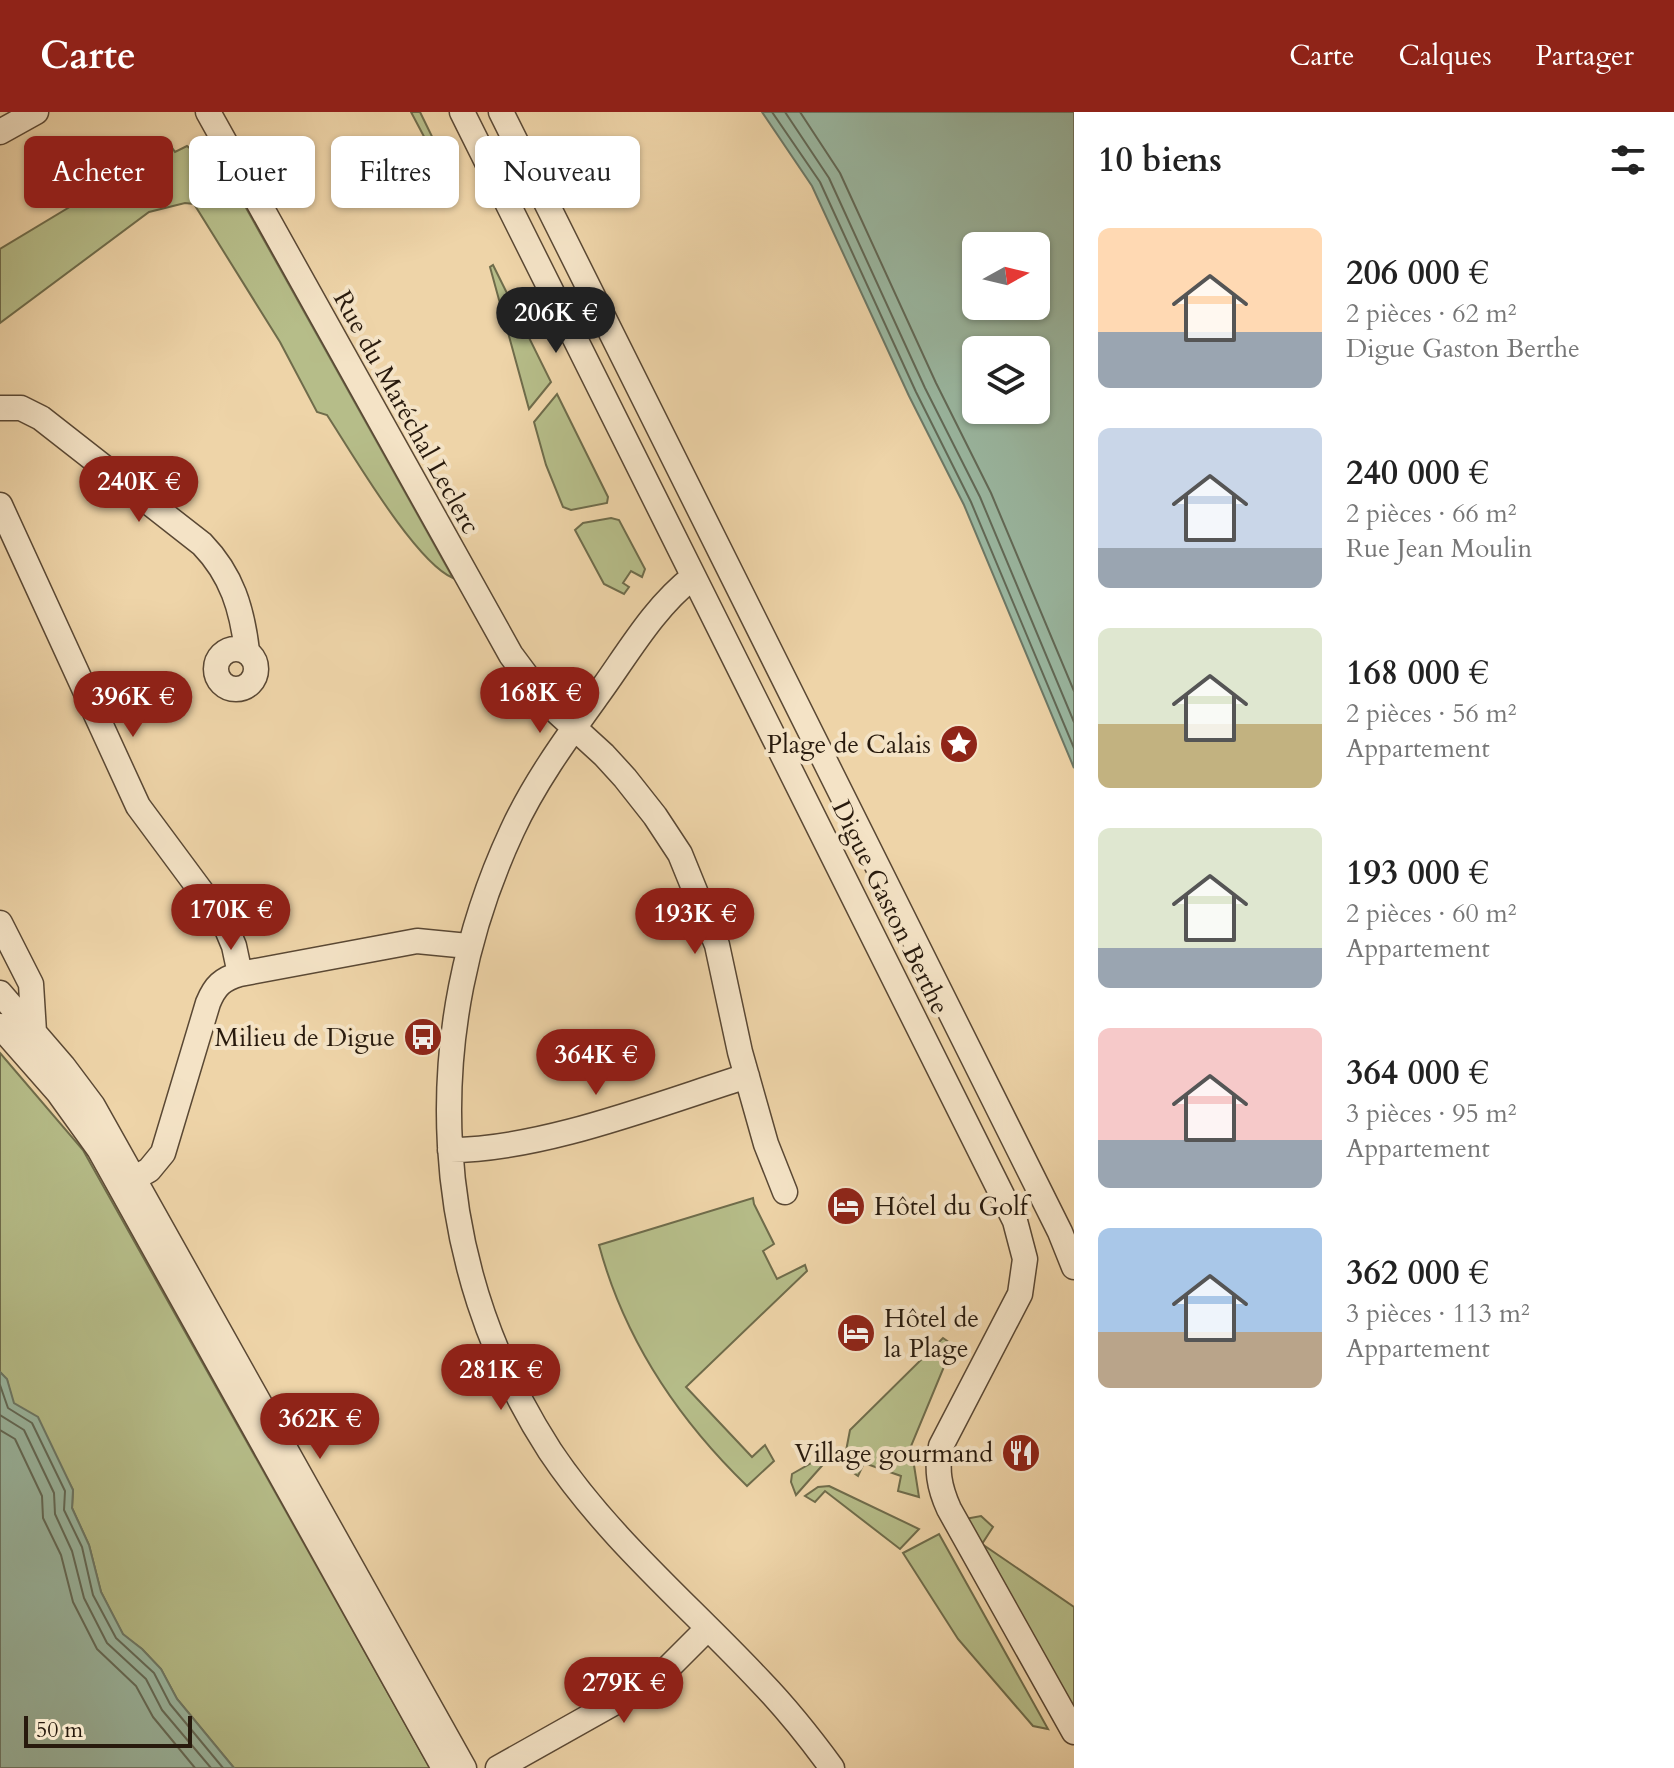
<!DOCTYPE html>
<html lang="fr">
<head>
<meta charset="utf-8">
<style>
  body { margin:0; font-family:Cardo,serif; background:#f2f2f2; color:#222; height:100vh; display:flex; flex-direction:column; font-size:30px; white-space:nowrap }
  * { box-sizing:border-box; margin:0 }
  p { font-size:26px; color:#767676 }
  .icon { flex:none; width:44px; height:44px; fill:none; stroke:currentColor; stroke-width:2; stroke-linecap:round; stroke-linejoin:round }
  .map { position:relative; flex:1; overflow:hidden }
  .sheet { display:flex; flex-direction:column; background:#fff; width:600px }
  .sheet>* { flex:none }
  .top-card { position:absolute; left:24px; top:24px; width:760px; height:72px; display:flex; gap:16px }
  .needle { width:52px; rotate:82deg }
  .controls { position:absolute; left:962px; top:120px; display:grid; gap:16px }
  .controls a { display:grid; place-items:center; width:88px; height:88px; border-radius:12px; background:#fff; box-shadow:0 2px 6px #0004; font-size:40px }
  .scale { position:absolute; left:24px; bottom:20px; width:168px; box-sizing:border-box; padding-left:8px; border:4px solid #281a0d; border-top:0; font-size:22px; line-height:28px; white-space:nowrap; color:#281a0d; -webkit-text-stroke:6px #f4e3c6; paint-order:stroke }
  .price { position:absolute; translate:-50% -68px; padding:0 18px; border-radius:28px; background:#8f2418; color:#fff; font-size:26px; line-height:52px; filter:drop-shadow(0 2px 4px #0008) }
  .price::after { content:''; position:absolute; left:50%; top:48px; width:24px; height:18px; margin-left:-12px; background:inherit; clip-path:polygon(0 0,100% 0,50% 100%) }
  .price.active { background:#222; color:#fff }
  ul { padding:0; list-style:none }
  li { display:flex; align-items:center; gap:24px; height:200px; padding:0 24px }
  li span { display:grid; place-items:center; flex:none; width:224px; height:160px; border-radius:12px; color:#555 }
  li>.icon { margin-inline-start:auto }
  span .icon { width:96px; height:96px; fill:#fffc; stroke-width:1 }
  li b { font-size:34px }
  h2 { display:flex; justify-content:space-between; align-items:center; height:96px; padding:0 24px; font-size:34px }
  .pill { padding:0 28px; border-radius:12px; background:#fff; box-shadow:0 2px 6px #0004; font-size:28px; line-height:72px }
  .pill.active { background:#8f2418; color:#fff }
  header { display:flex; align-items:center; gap:48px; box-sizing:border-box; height:112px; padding:0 40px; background:#8f2418; color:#fff }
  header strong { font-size:38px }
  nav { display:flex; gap:44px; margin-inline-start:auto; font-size:28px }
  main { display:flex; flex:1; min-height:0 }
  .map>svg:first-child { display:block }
  .green { fill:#b6bd89; stroke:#6f6c4b; stroke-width:2 }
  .water { fill:#9bb9a3; stroke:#6d7967; stroke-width:2; fill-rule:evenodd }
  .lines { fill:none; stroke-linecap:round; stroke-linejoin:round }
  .shore { stroke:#626a58; stroke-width:2 }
  .minor-casing { stroke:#5a4834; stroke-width:27 }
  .minor { stroke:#f4e3c6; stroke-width:24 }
  .labels { text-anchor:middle; stroke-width:8; stroke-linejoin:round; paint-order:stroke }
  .street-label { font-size:26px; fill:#281a0d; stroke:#f4e3c6 }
  .poi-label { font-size:26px; fill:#281a0d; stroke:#f4e3c6; text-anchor:end }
</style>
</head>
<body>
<header>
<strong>Carte</strong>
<nav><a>Carte</a><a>Calques</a><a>Partager</a></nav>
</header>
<main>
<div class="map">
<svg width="1074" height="1656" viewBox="0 0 1074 1656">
  <rect width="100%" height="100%" fill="#eed4a8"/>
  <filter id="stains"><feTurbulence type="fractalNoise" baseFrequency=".0025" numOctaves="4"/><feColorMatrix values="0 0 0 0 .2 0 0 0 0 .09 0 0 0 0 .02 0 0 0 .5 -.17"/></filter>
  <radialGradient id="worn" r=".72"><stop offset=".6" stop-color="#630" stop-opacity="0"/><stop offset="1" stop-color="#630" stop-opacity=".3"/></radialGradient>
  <path class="green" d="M411,0H420L443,47V52L438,51Z
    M171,34L175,40L187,34L197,42L212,35L453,466C415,450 352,341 327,303L317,300L280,230L194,92L185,91L149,100L0,211V137Z
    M493,153L551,270L529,297L490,155Z
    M557,282L608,385L607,391L571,398L563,395L546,353L534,310Z
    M611,406L619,408L645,457L642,465L631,459L623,471L629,475L624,482L604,472L575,418L583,411Z
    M0,941L83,1038L430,1656H234L177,1587L161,1557L142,1537L123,1523L101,1480L89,1433L72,1396L73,1378L61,1355L13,1291L7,1268L0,1260Z
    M753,1086L754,1092L774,1132L763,1139L777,1167L805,1153L807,1159L686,1275L752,1345L765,1333L774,1349L747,1374C678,1307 624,1226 599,1133Z
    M943,1226L953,1233L911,1334L919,1385L898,1379L901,1364L864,1351L858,1364L848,1357L845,1344L850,1318Z
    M829,1341L828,1347L796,1383L791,1370L792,1362Z
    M829,1374L919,1417L900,1437L825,1379L815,1390L805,1384L818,1375Z
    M981,1404L993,1415L982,1432L1074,1495V1603L965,1407Z
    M939,1422L1048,1617L1033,1614L958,1527L903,1441Z"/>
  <path class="water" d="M762,0H1074V656L964,393L909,284L812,74ZM976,134H1036V194H976ZM976,238H1036V298H976Z
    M0,1260L7,1267L14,1291L38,1305L73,1378L72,1396L89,1433L101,1480L123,1522L142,1537L161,1557L177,1587L234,1656H0Z"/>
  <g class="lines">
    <path class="shore" d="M772,0L820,70L916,280L971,390L1074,636
      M785,0L829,66L925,276L980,385L1074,610
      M800,0L840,61L936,271L991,381L1074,579
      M0,1273L8,1296L32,1311L65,1379L64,1398L82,1435L93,1483L116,1526L154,1561L170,1592L223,1656
      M0,1303L24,1318L54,1381L55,1402L72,1439L84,1486L107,1531L146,1567L162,1598L211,1656
      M0,1318L15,1327L42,1384L43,1406L61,1443L73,1490L97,1537L136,1574L153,1605L195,1656"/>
    <defs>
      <path id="minor" d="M208,0L511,543L546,590L604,643L625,666L655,704L680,742L717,833L740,940L766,1032L785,1080
        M462,0L1015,1109L1025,1147L1020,1182L941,1334C936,1357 939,1375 949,1397L1074,1620
        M501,0L1060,1120L1074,1155
        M0,20L36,0
        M0,296H21L41,306L202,432C232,463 242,497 247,539
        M0,393L138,694L224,810L234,834L240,862
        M693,465C653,496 627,543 597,584C566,627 534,671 512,719C418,921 428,1150 550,1339C608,1426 690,1494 761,1570C787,1597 810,1626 832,1656
        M216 557a20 20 0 1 1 40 0a20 20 0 1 1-40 0Z
        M0,811L31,872L34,920
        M0,881L63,954L93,994L464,1656
        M0,914L58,980L99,1037L444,1656
        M450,1038C542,1038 658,992 747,964
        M124,1072L149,1058L163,1041L208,891C215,874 222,867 240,862L417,829L468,834
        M498,1656L644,1574L669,1555L708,1516"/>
    </defs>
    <use href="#minor" class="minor-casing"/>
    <use href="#minor" class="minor"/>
  </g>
  <defs>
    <symbol id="sight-disc" viewBox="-11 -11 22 22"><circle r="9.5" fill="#8f2418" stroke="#f4e3c6"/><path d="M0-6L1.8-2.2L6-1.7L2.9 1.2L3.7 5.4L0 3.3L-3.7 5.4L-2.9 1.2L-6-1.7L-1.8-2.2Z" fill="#fff"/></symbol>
    <symbol id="bus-disc" viewBox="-11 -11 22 22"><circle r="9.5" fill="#8f2418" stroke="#f4e3c6"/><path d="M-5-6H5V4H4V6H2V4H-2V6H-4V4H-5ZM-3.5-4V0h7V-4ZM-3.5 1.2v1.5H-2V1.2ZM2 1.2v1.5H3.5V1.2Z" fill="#fff"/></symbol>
    <symbol id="hotel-disc" viewBox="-11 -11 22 22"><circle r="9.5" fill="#8f2418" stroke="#f4e3c6"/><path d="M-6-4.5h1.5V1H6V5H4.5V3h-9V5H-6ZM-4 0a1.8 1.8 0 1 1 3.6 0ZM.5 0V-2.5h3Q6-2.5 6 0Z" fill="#fff"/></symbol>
    <symbol id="restaurant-disc" viewBox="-11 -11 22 22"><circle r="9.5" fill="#8f2418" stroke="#f4e3c6"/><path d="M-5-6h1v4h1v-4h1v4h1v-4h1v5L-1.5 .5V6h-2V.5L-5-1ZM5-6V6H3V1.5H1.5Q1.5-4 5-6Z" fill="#fff"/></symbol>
  </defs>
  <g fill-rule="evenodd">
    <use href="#sight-disc" x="937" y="610" width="44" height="44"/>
    <use href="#bus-disc" x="401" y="903" width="44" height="44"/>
    <use href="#hotel-disc" x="824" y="1072" width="44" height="44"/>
    <use href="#hotel-disc" x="834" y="1199" width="44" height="44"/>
    <use href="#restaurant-disc" x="999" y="1319" width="44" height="44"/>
  </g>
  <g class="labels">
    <g class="street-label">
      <text transform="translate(407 300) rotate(61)" y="9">Rue du Maréchal Leclerc</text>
      <text transform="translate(891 795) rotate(64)" y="9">Digue Gaston Berthe</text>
    </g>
    <g class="poi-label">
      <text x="931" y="641">Plage de Calais</text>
      <text x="395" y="934">Milieu de Digue</text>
      <text x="874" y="1103" text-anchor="start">Hôtel du Golf</text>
      <text x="884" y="1215" text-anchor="start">Hôtel de<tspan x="884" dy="30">la Plage</tspan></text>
      <text x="993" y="1350">Village gourmand</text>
    </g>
  </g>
  <rect width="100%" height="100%" filter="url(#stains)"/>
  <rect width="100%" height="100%" fill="url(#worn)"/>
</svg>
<div class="controls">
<a><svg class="needle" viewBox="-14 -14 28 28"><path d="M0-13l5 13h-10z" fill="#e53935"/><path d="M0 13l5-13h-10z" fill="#767676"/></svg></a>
<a><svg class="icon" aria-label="layers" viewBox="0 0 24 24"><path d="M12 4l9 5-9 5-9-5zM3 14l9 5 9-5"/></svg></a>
</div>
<div class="scale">50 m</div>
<b class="price active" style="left:556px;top:243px">206K €</b>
<b class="price" style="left:139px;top:412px">240K €</b>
<b class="price" style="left:540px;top:623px">168K €</b>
<b class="price" style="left:133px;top:627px">396K €</b>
<b class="price" style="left:231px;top:840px">170K €</b>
<b class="price" style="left:695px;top:844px">193K €</b>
<b class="price" style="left:596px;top:985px">364K €</b>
<b class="price" style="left:501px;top:1300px">281K €</b>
<b class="price" style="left:320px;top:1349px">362K €</b>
<b class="price" style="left:624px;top:1613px">279K €</b>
<div class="top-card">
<a class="pill active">Acheter</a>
<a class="pill">Louer</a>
<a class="pill">Filtres</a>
<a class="pill">Nouveau</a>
</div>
</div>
<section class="sheet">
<h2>10 biens<svg class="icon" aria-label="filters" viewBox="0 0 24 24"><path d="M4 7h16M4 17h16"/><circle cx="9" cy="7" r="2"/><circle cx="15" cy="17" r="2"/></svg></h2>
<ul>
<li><span style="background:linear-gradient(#ffd9b3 65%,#9aa5b1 0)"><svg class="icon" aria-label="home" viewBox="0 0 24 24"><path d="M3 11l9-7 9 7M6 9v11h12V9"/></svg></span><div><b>206 000 €</b><p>2 pièces · 62 m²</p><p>Digue Gaston Berthe</p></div></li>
<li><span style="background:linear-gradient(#c9d6e8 75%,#9aa5b1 0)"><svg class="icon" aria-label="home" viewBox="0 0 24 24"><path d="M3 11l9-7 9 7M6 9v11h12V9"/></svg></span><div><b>240 000 €</b><p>2 pièces · 66 m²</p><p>Rue Jean Moulin</p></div></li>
<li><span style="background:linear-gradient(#dfe7d0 60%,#c2b280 0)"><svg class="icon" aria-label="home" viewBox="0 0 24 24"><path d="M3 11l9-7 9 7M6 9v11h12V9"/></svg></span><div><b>168 000 €</b><p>2 pièces · 56 m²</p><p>Appartement</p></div></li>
<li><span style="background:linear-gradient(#dfe7d0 75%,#9aa5b1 0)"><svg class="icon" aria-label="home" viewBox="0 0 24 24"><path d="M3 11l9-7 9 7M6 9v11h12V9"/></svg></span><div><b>193 000 €</b><p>2 pièces · 60 m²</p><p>Appartement</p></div></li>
<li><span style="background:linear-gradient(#f6c9c9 70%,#9aa5b1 0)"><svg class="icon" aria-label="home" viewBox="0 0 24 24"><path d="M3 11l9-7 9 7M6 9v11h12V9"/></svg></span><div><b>364 000 €</b><p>3 pièces · 95 m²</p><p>Appartement</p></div></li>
<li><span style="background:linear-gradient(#a9c7e8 65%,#b9a48a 0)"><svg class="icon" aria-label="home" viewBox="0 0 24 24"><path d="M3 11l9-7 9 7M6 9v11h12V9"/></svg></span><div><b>362 000 €</b><p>3 pièces · 113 m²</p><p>Appartement</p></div></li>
</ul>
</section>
</main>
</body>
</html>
